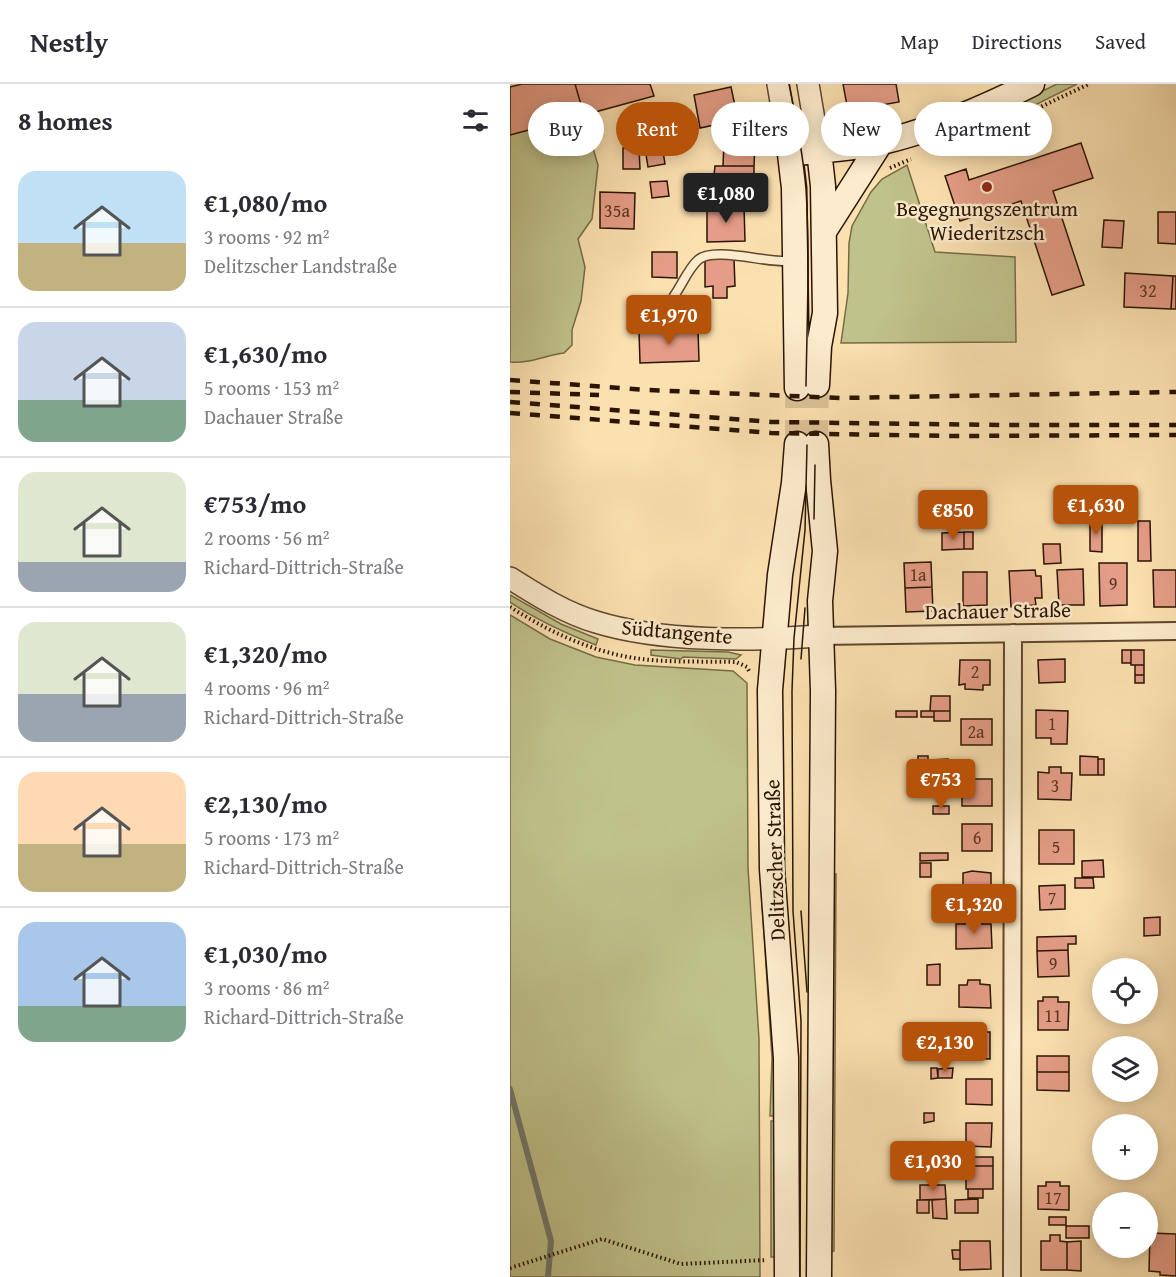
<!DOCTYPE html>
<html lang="en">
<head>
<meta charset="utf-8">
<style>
  body { margin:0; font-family:"Gentium Book Plus",serif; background:#f7f7f7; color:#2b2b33; height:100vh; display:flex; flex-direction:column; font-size:22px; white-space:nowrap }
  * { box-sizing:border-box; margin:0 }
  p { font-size:20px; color:#7c7c81 }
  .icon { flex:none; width:33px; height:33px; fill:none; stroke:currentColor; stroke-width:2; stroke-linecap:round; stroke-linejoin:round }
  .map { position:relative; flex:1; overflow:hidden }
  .sheet { display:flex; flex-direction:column; background:#fff; width:510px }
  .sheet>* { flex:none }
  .banner { position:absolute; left:18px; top:18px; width:558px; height:54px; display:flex; gap:12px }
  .controls { position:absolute; left:582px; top:874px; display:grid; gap:12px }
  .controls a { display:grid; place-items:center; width:66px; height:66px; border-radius:50%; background:#fff; box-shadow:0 3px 15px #0003; font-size:30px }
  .price { position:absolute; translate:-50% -51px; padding:0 14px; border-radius:6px; background:#b45309; color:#fff; font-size:20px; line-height:39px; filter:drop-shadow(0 2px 3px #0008) }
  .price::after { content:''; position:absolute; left:50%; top:36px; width:18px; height:14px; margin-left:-9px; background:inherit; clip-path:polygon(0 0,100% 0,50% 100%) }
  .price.on { background:#222; color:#fff }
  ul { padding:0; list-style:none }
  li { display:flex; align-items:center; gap:18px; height:150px; padding:0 18px }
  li+li { border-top:2px solid #e1e1e2 }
  li span { display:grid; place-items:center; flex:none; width:168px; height:120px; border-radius:18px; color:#555 }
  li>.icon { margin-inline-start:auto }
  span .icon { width:72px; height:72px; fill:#fffc; stroke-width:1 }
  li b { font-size:26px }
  h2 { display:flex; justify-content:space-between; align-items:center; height:72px; padding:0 18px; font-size:26px }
  .chip { padding:0 21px; border-radius:27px; background:#fff; box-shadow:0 3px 15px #0003; font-size:21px; line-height:54px }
  .chip.on { background:#b45309; color:#fff }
  header { display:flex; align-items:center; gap:36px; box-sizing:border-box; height:84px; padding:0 30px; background:#fff; border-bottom:2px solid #e1e1e2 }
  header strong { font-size:28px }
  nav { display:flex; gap:33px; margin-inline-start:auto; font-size:21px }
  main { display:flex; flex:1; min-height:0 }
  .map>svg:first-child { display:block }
  .green { fill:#c0c28b; stroke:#766b46; stroke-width:1.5 }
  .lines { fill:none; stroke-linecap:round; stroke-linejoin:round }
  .stream { stroke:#72786d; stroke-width:6 }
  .building { fill:#e59d87; stroke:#2b1400; stroke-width:1.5 }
  .secondary-tunnel { stroke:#dcc196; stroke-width:24; stroke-dasharray:24 12; stroke-linecap:butt }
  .service-casing { stroke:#5f472c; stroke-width:11 }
  .minor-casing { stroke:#5f472c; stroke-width:20 }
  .tertiary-casing { stroke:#5f472c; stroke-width:24 }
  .secondary-casing { stroke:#2b1400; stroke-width:27 }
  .path { stroke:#2b1400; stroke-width:4; stroke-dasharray:1.5 3; stroke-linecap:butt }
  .service { stroke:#fcebcc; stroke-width:8 }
  .minor { stroke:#fcebcc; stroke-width:16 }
  .tertiary { stroke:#fcebcc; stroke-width:21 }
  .secondary { stroke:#fcebcc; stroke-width:24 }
  .tram { stroke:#2b1400; stroke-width:1.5 }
  .rail { stroke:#2b1400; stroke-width:4.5; stroke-dasharray:10 10; stroke-linecap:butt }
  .poi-dot { fill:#8f2418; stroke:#fcebcc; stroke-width:2 }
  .labels { text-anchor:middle; stroke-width:5; stroke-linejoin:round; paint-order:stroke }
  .number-label { font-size:18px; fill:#5a3622 }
  .poi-label { font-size:21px; fill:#2b1400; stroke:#fcebcc }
  .street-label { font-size:21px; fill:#2b1400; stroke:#fcebcc }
</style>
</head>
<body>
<header>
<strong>Nestly</strong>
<nav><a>Map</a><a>Directions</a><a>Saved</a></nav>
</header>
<main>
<section class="sheet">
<h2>8 homes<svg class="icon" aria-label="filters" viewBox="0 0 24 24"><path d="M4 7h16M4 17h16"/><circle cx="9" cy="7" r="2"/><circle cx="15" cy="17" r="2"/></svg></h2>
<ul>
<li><span style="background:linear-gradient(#bfe0f5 60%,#c2b280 0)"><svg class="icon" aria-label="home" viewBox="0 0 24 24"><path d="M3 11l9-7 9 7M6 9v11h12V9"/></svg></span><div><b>€1,080/mo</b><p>3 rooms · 92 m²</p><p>Delitzscher Landstraße</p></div></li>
<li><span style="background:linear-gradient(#c9d6e8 65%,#7fa58c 0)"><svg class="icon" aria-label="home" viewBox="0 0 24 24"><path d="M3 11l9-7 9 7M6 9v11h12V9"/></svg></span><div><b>€1,630/mo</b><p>5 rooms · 153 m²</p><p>Dachauer Straße</p></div></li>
<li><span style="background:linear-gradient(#dfe7d0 75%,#9aa5b1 0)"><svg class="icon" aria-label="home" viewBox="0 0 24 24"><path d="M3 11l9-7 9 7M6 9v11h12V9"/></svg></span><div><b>€753/mo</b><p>2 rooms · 56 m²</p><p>Richard-Dittrich-Straße</p></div></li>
<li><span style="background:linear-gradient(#dfe7d0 60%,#9aa5b1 0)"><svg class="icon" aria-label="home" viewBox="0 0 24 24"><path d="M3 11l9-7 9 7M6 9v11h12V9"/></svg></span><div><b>€1,320/mo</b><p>4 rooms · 96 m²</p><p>Richard-Dittrich-Straße</p></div></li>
<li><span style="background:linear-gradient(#ffd9b3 60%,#c2b280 0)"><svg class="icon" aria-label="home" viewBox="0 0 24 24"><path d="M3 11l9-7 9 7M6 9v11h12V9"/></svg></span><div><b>€2,130/mo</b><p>5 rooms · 173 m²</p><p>Richard-Dittrich-Straße</p></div></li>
<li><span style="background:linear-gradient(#a9c7e8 70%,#7fa58c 0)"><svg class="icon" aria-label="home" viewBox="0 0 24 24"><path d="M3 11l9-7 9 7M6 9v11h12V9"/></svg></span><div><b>€1,030/mo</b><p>3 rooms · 86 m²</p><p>Richard-Dittrich-Straße</p></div></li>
</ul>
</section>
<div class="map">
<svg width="666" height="1193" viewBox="0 0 666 1193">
  <rect width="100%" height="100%" fill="#fbe0b0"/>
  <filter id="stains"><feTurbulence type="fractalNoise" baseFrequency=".00333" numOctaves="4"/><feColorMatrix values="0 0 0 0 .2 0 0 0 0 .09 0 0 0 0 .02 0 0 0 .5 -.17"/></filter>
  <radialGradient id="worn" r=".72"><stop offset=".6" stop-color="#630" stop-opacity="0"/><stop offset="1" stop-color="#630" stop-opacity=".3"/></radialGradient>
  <path class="green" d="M547,0H567L485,41L459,45L458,43Z
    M73,31L88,81L82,135L68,155L75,183L71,217L62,246V261L54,269C36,271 19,280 0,278V51Z
    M397,81L425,168L505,173L506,258L331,259L338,209L339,159L342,142L361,108L372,95Z
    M0,511L51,540L88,555L86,561C55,549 27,536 0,518Z
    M0,531L40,555L86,573L125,581L223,587L237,599L238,784L249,955L250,1193H0Z
    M141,566L218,568L231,571L226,575L173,573L171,575L141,571Z
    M250,788H256L268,1032H260L262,974Z
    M318,789L326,790L324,1167L320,1168Z
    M261,1037H268V1173H261Z"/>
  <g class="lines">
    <path class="stream" d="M0,1005L41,1157L38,1193"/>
  </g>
  <path class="building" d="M12,0H65L74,31L0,51V3Z
    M65,0H140L144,12L74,31Z
    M333,0H386L389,18L338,27Z
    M221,3L228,36L190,44L184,11Z
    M214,58L245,59L244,82H213Z
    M571,59L583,94L543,107L574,201L542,211L511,117L450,137L435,92L456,85L459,96Z
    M152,61L155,80L138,83L135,64Z
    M113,64H129L130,85H113Z
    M205,82H244V106H213V91H204Z
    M157,97L159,112L142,114L140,98Z
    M189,101H203L204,116H189Z
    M90,108L125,109L124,145L90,144Z
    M197,122H234L235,157L197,158Z
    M648,128H666V160L648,159Z
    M594,136L614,137L612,164L592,163Z
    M142,168H167V194L142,193Z
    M195,175H224L225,202L217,203V214H203V202L195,203Z
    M615,189L663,192L661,225L614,223Z
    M663,192H666V225H661Z
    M188,245L189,277L130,279L129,247Z
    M580,437H592V468L580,467Z
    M628,437H640L641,477H628Z
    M454,448H463V465H454Z
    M454,448V465L432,466V449Z
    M533,460H550L551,479L534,480Z
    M421,478L422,503L395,504L394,479Z
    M589,479H617V521L590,522Z
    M573,485L574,521H549L547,486Z
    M525,486L526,492H531L532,514H525L526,521L501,523L499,487Z
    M643,486H666V523H644Z
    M453,488H477V521L453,522Z
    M422,503L423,527L396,528L395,504Z
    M612,566H621V579H612Z
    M621,566H634V581H621Z
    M555,575V598L529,599L528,576Z
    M450,576H480V601H473V606L455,605V600L449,601Z
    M625,581H634V591H625Z
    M625,591H634V599H625Z
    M421,612H440V627H420Z
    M526,626L558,627L557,660H541V654H526Z
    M386,627H407V633H386Z
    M411,627H424V633H411Z
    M424,627H440V637H424Z
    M451,635H482V661H451Z
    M408,672H418V686H408Z
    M570,672L588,673V691H570Z
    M438,675V686H420V676Z
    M588,675H594V691H588Z
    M539,683H551V689H562L561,716L528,715V688L539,689Z
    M452,695H482V722H452Z
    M423,722H439V730H423Z
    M452,740H482V767H452Z
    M529,746H564V780H529Z
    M410,769H438V776L410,777Z
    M593,776L594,793H572V777Z
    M410,779H421V793H410Z
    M462,787L481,789V814L453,815V789Z
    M565,794H583L584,804H565Z
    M555,801V825L530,826L529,802Z
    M481,814V822L453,823V815Z
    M650,833V851L634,852V834Z
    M455,835H472V840H481L482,864L446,865V840H455Z
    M566,852V860H558V866L527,867V853Z
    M558,866L559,892L528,893L527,867Z
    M430,880V901H417V881Z
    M458,896H470V900L480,901L481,924L449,923V901H457Z
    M533,913H548V918H559L558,946H528V917H533Z
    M452,948H480V975L452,974Z
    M527,972H559V988H527Z
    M638,981H643V999L638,998Z
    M421,984H427L428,994L421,995Z
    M443,984L442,994H428V985Z
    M527,988H559V1007L527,1006Z
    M456,995H482V1021L456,1020Z
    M414,1029H424V1037L414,1039Z
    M456,1039H482L481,1063L456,1062Z
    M456,1073H483V1082H456Z
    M456,1082H483V1105H456Z
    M536,1098H550V1102H559V1126L528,1125V1102H536Z
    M410,1101H435L436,1115L410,1116Z
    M458,1105H473V1114H458Z
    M436,1115L437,1135L423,1134L422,1116Z
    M468,1115V1129H445V1116Z
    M407,1116H419V1129H407Z
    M539,1133H556V1141H539Z
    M556,1142H579V1154H556Z
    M640,1149L666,1150V1192L650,1191V1188L639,1187Z
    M540,1151H550V1157L557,1158V1186H531V1157H540Z
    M450,1157H480L481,1185L450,1186Z
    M571,1157V1187L557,1186V1158Z
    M442,1166H450V1175H443Z"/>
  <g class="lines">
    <path class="secondary-tunnel" d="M287,360V304
      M306,360L307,301"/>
    <defs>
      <path id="service" d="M164,212C172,201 178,185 188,176C204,162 259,180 282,177"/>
      <path id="minor" d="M310,552L666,547
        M502,1193L503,549"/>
      <path id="tertiary" d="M268,0L280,70
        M298,0L309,66
        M0,494C27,511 55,529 86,538C150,558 243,557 310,552"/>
      <path id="secondary" d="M315,146L371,58
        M307,301L309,262L315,229L313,102L309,66
        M287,304L284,104L280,70C310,66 342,65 372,58C424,46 474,24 522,0
        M306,360L308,396L315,467L310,517L313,607L309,1193
        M277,1193L276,974L262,785L260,606L270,491L284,399L287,360"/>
    </defs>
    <use href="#service" class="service-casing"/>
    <use href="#minor" class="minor-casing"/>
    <use href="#tertiary" class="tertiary-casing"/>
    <use href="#secondary" class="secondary-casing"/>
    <path class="path" d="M323,31L338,38L347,39
      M478,46L486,44L579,0
      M380,84L401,75
      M0,523C38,547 80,567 124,574C157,579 193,577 226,578L237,583L239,587
      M0,1184L92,1155L171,1180L257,1176"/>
    <use href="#service" class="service"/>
    <use href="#minor" class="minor"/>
    <use href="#tertiary" class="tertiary"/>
    <use href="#secondary" class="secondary"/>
    <path class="tram" d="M279,0C286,34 293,69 296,105C300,170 297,237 296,302
      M304,435L305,381
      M291,575L295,524
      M291,827L297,908
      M290,1193L291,937L283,827L282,607L284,554L295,446L297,361"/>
    <path class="rail" d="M0,296L138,306L330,314L666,308
      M0,308L89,311
      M0,318L261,338L493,341H666
      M0,329L261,349L442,352L666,351"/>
  </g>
  <circle class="poi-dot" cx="477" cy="103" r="6"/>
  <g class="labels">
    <g class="number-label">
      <text x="107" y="133">35a</text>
      <text x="638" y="213">32</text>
      <text x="408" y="497">1a</text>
      <text x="603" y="506">9</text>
      <text x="465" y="594">2</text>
      <text x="542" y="646">1</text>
      <text x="466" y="654">2a</text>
      <text x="545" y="708">3</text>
      <text x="467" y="760">6</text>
      <text x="546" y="769">5</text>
      <text x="542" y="820">7</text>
      <text x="543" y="886">9</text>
      <text x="543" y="938">11</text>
      <text x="543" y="1120">17</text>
    </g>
    <g class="poi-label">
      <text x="477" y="132">Begegnungszentrum<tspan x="477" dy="24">Wiederitzsch</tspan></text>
    </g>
    <g class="street-label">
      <text transform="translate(488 527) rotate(-1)" y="7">Dachauer Straße</text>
      <text transform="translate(167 548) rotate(5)" y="7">Südtangente</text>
      <text transform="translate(265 776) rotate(-92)" y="7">Delitzscher Straße</text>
    </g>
  </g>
  <rect width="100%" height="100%" filter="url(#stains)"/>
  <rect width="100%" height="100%" fill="url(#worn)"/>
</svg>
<div class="controls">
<a><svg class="icon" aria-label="locate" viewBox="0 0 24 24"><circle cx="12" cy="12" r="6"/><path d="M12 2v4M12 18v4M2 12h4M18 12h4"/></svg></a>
<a><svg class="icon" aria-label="layers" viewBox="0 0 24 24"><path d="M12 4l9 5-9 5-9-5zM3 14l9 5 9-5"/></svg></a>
<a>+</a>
<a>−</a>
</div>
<b class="price on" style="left:216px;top:140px">€1,080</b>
<b class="price" style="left:159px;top:262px">€1,970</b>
<b class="price" style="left:586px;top:452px">€1,630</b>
<b class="price" style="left:443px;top:457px">€850</b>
<b class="price" style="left:431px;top:726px">€753</b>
<b class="price" style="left:464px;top:851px">€1,320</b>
<b class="price" style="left:435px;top:989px">€2,130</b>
<b class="price" style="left:423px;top:1108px">€1,030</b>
<div class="banner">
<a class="chip">Buy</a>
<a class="chip on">Rent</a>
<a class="chip">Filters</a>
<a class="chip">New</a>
<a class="chip">Apartment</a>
</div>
</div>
</main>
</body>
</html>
